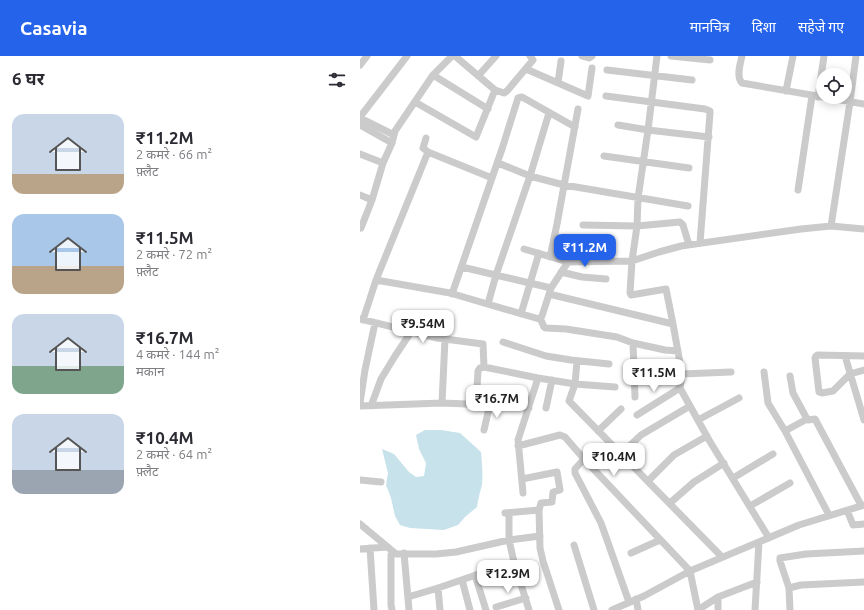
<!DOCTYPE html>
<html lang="hi">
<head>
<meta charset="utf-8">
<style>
  body { margin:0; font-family:Ubuntu,"Noto Sans Devanagari",sans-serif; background:#f2f2f3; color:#2b2b33; height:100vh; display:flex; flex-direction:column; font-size:15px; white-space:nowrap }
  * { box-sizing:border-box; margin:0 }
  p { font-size:13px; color:#7c7c81 }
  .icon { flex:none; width:22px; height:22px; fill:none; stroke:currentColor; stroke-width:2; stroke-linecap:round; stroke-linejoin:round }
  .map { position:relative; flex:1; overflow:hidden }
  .panel { display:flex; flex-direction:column; background:#fff; width:360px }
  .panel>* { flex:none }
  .fabs { position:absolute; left:456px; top:12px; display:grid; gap:8px }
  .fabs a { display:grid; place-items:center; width:36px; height:36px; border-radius:50%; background:#fff; box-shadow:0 2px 10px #0003; font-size:20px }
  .price { position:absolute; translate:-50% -34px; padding:0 9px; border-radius:8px; background:#fff; color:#222; font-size:13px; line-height:26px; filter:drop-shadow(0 1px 2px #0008) }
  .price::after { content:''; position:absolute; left:50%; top:24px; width:12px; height:9px; margin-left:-6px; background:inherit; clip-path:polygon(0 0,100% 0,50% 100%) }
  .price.selected { background:#2563eb; color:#fff }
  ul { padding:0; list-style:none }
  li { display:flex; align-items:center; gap:12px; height:100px; padding:0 12px }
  li span { display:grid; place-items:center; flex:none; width:112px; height:80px; border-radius:12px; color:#555 }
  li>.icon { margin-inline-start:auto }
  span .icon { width:48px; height:48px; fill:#fffc; stroke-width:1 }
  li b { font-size:17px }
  h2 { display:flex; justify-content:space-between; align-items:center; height:48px; padding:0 12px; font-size:17px }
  header { display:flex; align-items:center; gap:24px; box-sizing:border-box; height:56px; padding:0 20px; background:#2563eb; color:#fff }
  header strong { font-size:19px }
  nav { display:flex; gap:22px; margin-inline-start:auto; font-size:14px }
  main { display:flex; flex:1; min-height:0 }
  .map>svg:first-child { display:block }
  .water { fill:#c7e2eb }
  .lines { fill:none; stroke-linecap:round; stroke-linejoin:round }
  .minor { stroke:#cbcbcb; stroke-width:7 }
</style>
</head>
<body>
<header>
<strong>Casavia</strong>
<nav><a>मानचित्र</a><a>दिशा</a><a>सहेजे गए</a></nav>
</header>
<main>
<section class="panel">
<h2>6 घर<svg class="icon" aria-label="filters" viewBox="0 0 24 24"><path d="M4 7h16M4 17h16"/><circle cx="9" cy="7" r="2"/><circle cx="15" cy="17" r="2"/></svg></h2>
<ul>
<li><span style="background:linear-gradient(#c9d6e8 75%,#b9a48a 0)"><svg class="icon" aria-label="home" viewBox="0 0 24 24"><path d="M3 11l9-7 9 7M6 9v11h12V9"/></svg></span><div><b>₹11.2M</b><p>2 कमरे · 66 m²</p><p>फ़्लैट</p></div></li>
<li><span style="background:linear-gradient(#a9c7e8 65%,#b9a48a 0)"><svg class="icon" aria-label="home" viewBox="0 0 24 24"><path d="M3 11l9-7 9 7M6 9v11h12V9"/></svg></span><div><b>₹11.5M</b><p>2 कमरे · 72 m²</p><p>फ़्लैट</p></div></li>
<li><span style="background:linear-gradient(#c9d6e8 65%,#7fa58c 0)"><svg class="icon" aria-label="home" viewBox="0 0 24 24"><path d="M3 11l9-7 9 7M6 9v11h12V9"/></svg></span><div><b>₹16.7M</b><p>4 कमरे · 144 m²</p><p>मकान</p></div></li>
<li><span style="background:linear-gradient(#c9d6e8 70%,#9aa5b1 0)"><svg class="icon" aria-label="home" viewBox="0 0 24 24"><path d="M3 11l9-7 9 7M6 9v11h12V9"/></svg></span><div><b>₹10.4M</b><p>2 कमरे · 64 m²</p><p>फ़्लैट</p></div></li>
</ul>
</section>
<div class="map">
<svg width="504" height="554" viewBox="0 0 504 554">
  <rect width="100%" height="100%" fill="#fff"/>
  <path class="water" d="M65,374H81L100,377L121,396C122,407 123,418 122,429C120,436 118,443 117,451L105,461L98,469L84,474L50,472L40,469L35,460L31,442L26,429L28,417L22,393L34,398L49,416L56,421L64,420L66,407L59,393L56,379Z"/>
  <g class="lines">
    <path class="minor" d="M95,0L135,34L144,37L147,35L173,4L170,0
      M222,0L229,2L232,0
      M297,0L288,74L278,142L277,170L272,205L270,237L271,239L306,233L313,268L322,318L320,332L349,384L409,482
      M311,0L350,4
      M382,0C380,8 376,21 382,27L504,48
      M0,9L7,0
      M166,13L228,40L232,12
      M247,14L332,24
      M73,19L128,53
      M118,20L136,0
      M198,27L201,5
      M426,35L433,0
      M246,40L345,53L350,55V57L340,187
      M458,41L464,0
      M55,46L116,81L135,34
      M0,61L47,0
      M0,62L34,79
      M0,69L32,87
      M258,69L288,74L349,81
      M66,82L63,92L68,96L132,122
      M0,98L23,107
      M244,100L329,112
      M138,107L170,120L204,129L328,150
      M438,134L452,40
      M0,139L12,144
      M223,169L277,170L320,166L323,169L329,189
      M471,170L490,46L496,0
      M0,171L1,172L12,144L23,107L32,87L35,75L73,19L92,0
      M164,193L208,206
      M190,201L197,168L218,53
      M102,211L191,232
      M201,216L222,221L246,223
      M16,224L90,237L179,263L182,260L191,232L208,206L272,205L299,196L321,190L441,173L471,170L504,173
      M92,238L142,93L158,42L162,41L215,71
      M189,238L313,268
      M128,248L136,219L170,120L189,57
      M161,258L179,197
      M180,262L184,271L186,272L206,273L257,281L273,287L305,294L318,295
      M0,263L77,282L123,288L124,311
      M3,264L16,224L68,96
      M143,286L186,300L211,304L249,308
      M273,287L275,341
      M485,300L504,364
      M504,300L458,299L456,300L455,302L459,336L462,337L473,335L490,318L504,314
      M217,305L215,328L209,345L362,501
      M404,316L408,347L425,375L469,459
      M322,318L371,316
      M430,320L433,337L447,363L448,364L455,363L501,449
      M0,347L5,314L15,267
      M82,347L85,283
      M116,348L118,315L120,312L124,311L178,322L215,328L255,331
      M0,350L82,347L155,350L169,352
      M11,350L21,323L35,300L51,276
      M186,352L192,324
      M277,359L320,332
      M338,364L379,342
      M124,374L130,348
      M238,375L261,353
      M425,375L447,363
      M158,390L200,379L205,381L224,403L330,515L338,554
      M261,398L281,379L330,350
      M224,403L215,413V417L241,467L269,546
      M373,422L413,398
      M162,423L197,416L200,434L193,436L192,446L181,447L179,454L180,492L183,505L199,554
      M0,424L21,426
      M288,425L314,399L347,380
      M163,437L158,384L178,322
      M310,447L334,426L364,407
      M390,450L430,427
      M487,454L493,469L504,468
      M145,457L179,454
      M149,457V484L154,506
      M0,468L36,498H76L96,496L149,484L180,480
      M214,489L234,554
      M10,492L14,554
      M0,493L27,491
      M44,497L49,554
      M271,497L300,484
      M115,519L126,554
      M102,524L110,554
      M78,532L80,554
      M429,532L420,505V502L446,498L504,495
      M48,541L78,532L154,506L169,554
      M276,543L278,554
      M136,551L166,542
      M32,554L31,549V499L32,495
      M252,554L284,540L330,515L439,469L504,449
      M338,554L358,541L397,526
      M358,554V541
      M395,554L399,486
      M430,554L429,532L441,529L504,526"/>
  </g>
</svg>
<div class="fabs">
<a><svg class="icon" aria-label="locate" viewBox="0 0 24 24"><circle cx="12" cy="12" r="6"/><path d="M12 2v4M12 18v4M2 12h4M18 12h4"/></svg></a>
</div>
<b class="price selected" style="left:225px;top:212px">₹11.2M</b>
<b class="price" style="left:63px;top:288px">₹9.54M</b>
<b class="price" style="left:294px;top:337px">₹11.5M</b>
<b class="price" style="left:137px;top:363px">₹16.7M</b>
<b class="price" style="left:254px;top:421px">₹10.4M</b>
<b class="price" style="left:148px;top:538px">₹12.9M</b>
</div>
</main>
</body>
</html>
